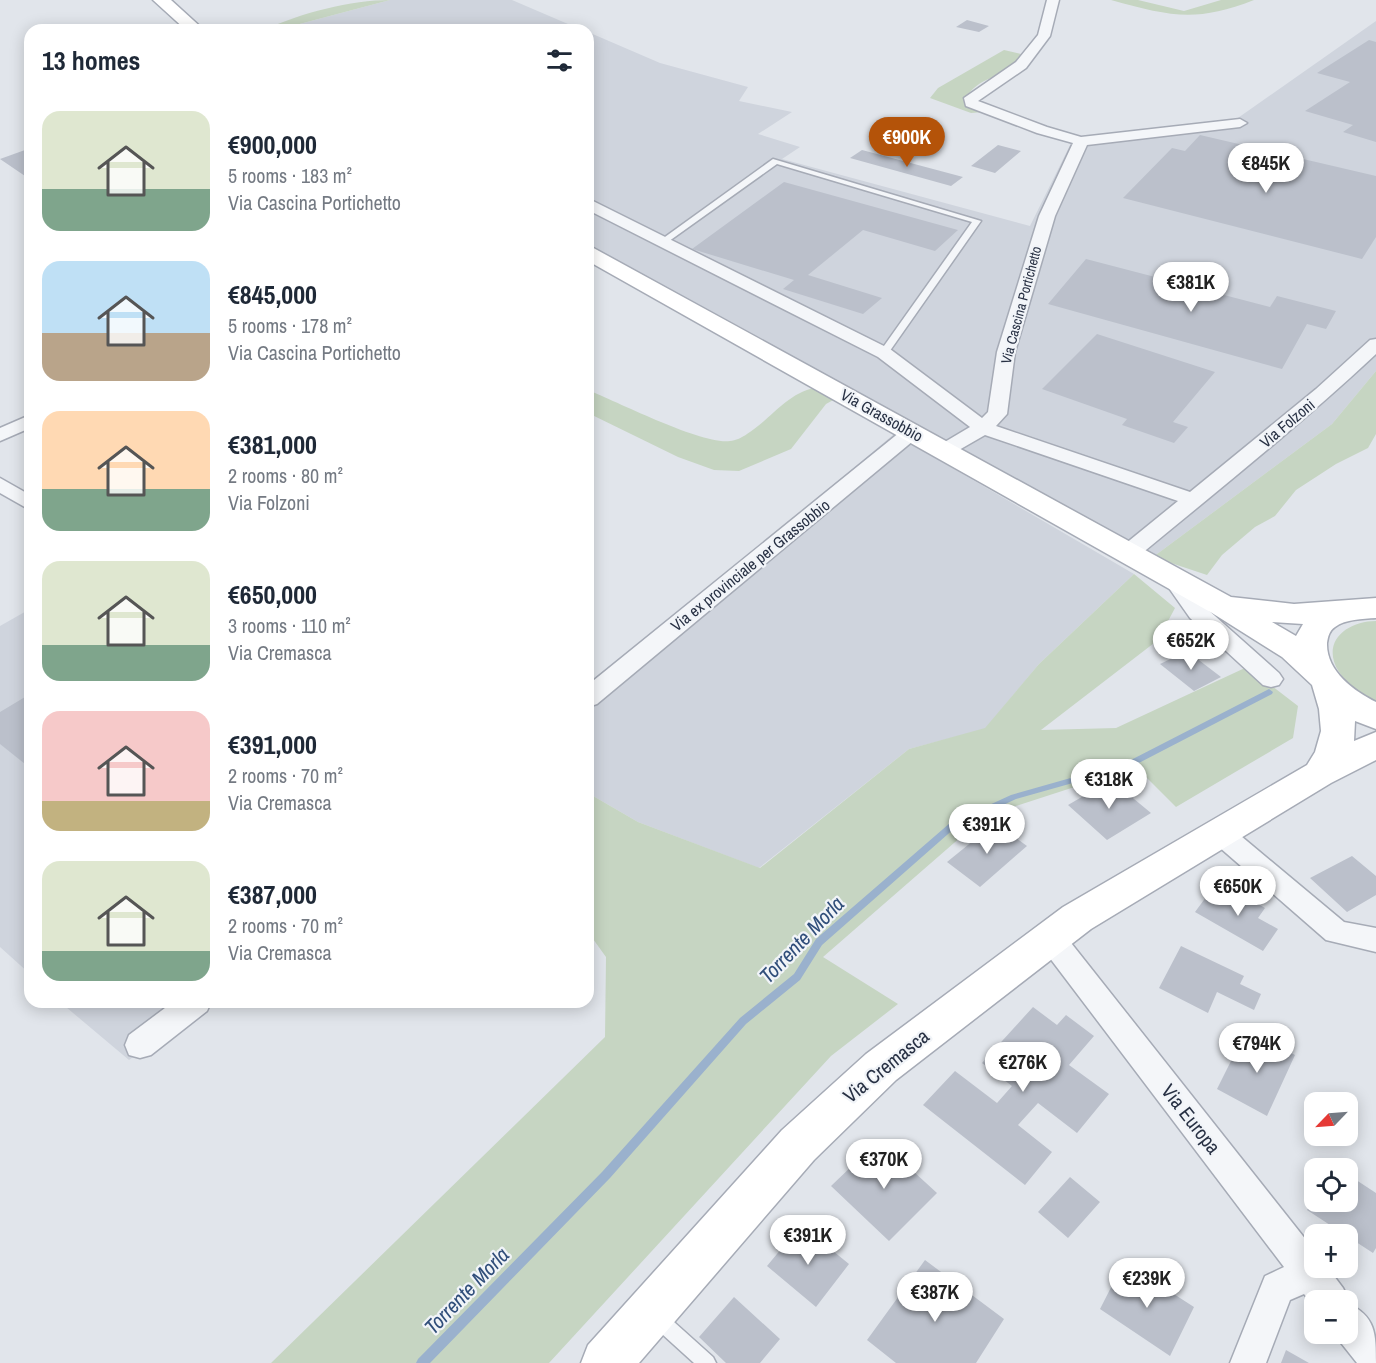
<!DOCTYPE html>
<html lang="en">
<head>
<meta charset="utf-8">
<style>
  body { margin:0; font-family:"Archivo Narrow",sans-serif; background:#f2f2f3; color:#1f2937; height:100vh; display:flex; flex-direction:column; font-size:22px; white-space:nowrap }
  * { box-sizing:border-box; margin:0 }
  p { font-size:20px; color:#747a83 }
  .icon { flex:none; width:33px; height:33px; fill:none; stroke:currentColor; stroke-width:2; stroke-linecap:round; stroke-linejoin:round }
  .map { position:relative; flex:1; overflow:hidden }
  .sheet { position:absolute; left:24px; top:24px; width:570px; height:984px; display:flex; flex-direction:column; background:#fff; border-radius:18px; box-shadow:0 3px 15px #0003 }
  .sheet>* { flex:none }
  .needle { width:39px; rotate:245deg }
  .fabs { position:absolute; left:1304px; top:1092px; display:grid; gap:12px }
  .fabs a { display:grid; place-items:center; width:54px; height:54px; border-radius:12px; background:#fff; box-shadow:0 3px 15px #0003; font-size:30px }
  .price { position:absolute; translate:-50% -51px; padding:0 14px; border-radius:21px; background:#fff; color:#222; font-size:20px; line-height:39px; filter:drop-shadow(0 2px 3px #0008) }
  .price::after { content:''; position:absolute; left:50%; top:36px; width:18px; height:14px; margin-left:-9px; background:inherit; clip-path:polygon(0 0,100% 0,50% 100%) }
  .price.on { background:#b45309; color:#fff }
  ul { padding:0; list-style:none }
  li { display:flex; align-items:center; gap:18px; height:150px; padding:0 18px }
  li span { display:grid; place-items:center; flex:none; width:168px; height:120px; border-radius:18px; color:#555 }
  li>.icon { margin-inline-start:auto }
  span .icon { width:72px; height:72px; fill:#fffc; stroke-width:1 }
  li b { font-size:26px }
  h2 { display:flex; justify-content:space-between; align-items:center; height:72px; padding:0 18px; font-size:26px }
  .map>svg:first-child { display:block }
  .built { fill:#cfd4dd }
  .green { fill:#c6d5c2 }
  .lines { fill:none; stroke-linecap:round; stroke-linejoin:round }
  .stream { fill:#9ab1cd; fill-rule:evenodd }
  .building { fill:#bbc0cb }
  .lane-casing { stroke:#a6abb6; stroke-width:3 }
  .street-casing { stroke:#a6abb6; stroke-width:3 }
  .secondary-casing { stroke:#a6abb6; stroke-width:3 }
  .lane { fill:#f4f6f9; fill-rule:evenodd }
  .street { fill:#f4f6f9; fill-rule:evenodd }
  .secondary { fill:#fff; fill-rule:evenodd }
  .labels { text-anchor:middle; stroke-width:4.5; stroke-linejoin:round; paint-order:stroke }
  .far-street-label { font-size:14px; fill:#283144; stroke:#f1f4f8 }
  .street-label { font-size:16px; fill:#283144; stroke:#f1f4f8 }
  .near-street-label { font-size:20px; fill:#283144; stroke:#f1f4f8 }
  .near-water-label { font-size:21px; font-style:italic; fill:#304e7a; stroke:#f1f4f8 }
</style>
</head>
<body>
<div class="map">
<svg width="1376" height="1363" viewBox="0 0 1376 1363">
  <rect width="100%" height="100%" fill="#e1e5eb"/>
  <path class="built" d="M390,0H512L582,30H277Z
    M1376,21V371L1332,424L1153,557L588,247V32L660,63L748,87L739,101L792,112L758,134L800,147L782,159L1030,226L1074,137L1235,120Z
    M894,434L1134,574L1039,664L985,729L909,749L759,868L638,822L588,793V683L734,569Z
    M30,609V974L0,947V626Z
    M60,1002H208L129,1060Z"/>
  <path class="green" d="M390,0L277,30H265C299,13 352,0 390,0Z
    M1111,0H1138L1184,11L1221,0H1254C1195,23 1170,16 1111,0Z
    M1004,50L1021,54C1004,83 980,72 964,101L983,112L971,113L930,98L938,88Z
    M1376,371V434L1368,448L1336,464L1296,490L1275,516L1255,527L1222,555L1207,575L1153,557L1332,424Z
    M814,388L835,399L826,404L791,449L739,471L714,470L678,457L588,413V390C618,402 702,445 730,441C735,441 743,437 747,434C770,420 786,394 814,388Z
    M1134,574L1175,608L1158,640L1041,730L1116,728L1247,667L1298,706L1293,738L1176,807L1136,767L985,816L823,957L898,1004L831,1056L549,1363H271L605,1037L606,957L588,932V793L638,822L760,868L909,749L985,728L1039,664Z
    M1376,621V701C1362,694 1348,685 1339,672C1320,642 1347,621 1376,621Z"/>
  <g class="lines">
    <path class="stream" d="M1269,689L1273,692L1272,694L1133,766L1016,799L956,827L822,945L800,980L746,1024L610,1178L430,1363H416L418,1359L602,1172L740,1018L794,974L816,939L950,823L1011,795L1127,762Z"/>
  </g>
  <path class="building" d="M967,20L989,26L979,32L956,27Z
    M1369,40L1376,42V142L1343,132L1353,125L1305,111L1350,82L1317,73Z
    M1200,135L1376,176V237L1362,259L1123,198L1172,148L1185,151Z
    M998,145L1021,151L995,173L971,166Z
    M25,150L30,153V174L25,176L0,159Z
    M862,150L963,177L951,186L850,158Z
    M784,182L958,230L935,251L863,230L808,275L882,298L863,314L783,289L794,280L692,249Z
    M1086,259L1270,307L1277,296L1336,311L1326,329L1307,324L1282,369L1048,304Z
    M1097,334L1215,372L1173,422L1188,427L1174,443L1122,425L1127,419L1042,389Z
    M1187,651L1221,677L1194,691L1160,664Z
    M30,694V768L0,744V712Z
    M1111,780L1151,813L1107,840L1068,805Z
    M995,823L1027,846L980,887L947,862Z
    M1352,856L1376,876V895L1347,912L1310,878Z
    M1228,886L1265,908L1258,918L1278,929L1263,951L1195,912L1209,893L1219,899Z
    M1181,946L1244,976L1240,984L1261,994L1254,1010L1217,992L1208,1013L1159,988Z
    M1033,1007L1057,1025L1066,1015L1094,1036L1069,1065L1109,1094L1077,1133L1038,1103L1018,1125L1052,1152L1025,1185L923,1105L955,1071L997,1103L1012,1086L982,1063Z
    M1256,1034L1295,1055L1267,1116L1217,1089L1239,1045L1247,1050Z
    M879,1140L937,1193L889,1241L831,1186Z
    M1347,1174L1376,1193V1248L1373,1253L1307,1210L1314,1198V1202H1347Z
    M1070,1177L1100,1202L1068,1238L1038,1212Z
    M801,1225L849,1264L816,1307L767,1266Z
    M925,1260L1004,1319L976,1363H896L867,1340Z
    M1124,1262L1194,1307L1170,1356L1100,1309Z
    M734,1297L780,1339L760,1363H726L699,1337Z
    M1286,1350L1309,1363H1281Z"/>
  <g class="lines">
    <defs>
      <path id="lane" d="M773,159L981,221L887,355L884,356L879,353L972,222L777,164L665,244L658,242Z
        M658,1310L664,1313L713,1357L716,1363H694L652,1325L649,1319L652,1313Z"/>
      <path id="street" d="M1047,0H1059L1050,36L1026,68L978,101L1047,127L1081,137L1240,119L1247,123L1240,127L1087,145L1055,216L1015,352L1007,414L996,426L1190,492L1316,389L1370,340L1376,339V354C1299,426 1216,492 1135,559H1119L1116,554L1119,549L1178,501L985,435L952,454H938L935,450L938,446L970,427L878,357L588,210V199L593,201L890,349L982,418L988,412L997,352L1039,216L1073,143L1037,133L966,106L964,98L1016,62L1038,35Z
        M30,415V428L0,441V428Z
        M912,426L922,432L919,436L597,704L588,707V685L905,428Z
        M0,478L30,495V510L0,493Z
        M1175,574L1183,576L1206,608L1279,673L1283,679L1279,685L1271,687L1263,685L1190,618L1164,581L1167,576Z
        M1220,823L1229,826L1344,922L1376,928V952L1326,940L1211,840L1207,833L1211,826Z
        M1050,925L1060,929L1314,1250V1268H1328L1343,1288L1349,1300L1347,1303C1376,1316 1376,1334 1376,1363H1357L1334,1334H1347V1300H1314V1306L1304,1294L1290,1300L1266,1363H1230L1265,1276L1284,1267L1040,945L1036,937L1040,929Z
        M173,1002H211L207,1011L151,1055L140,1058L129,1055L125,1045L129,1035Z"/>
      <path id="secondary" d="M153,0H171L204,30H186Z
        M588,245L1231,597L1294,604L1376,598V618C1362,619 1346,619 1335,627C1329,631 1328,637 1327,643C1326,671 1354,691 1376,702V729L1355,721L1354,741L1376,732V760L1331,783L1091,929L896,1080L814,1160L639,1363H581L588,1345L782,1130L866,1054L1063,907L1307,765L1315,752L1321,731L1319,709L1312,685L1282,657L1212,613L588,261ZM1272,622L1303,624L1296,636Z"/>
    </defs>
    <use href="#lane" class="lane-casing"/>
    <use href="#street" class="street-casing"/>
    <use href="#secondary" class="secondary-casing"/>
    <use href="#lane" class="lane"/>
    <use href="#street" class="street"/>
    <use href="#secondary" class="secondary"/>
  </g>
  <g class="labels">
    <g class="far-street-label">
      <text transform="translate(1021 305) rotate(-75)" y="5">Via Cascina Portichetto</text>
    </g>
    <g class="street-label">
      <text transform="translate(882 415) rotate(29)" y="6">Via Grassobbio</text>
      <text transform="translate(1287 423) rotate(-40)" y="6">Via Folzoni</text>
      <text transform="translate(750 565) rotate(-39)" y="6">Via ex provinciale per Grassobbio</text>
    </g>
    <g class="near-street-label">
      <text transform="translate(886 1066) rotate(-39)" y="7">Via Cremasca</text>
      <text transform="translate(1191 1119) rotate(52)" y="7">Via Europa</text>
    </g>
    <g class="near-water-label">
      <text transform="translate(802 940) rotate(-46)" y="7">Torrente Morla</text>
      <text transform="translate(467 1291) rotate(-46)" y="7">Torrente Morla</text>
    </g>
  </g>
</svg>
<div class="fabs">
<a><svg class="needle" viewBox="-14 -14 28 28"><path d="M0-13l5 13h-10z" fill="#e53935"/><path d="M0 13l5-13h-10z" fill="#747a83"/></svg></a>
<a><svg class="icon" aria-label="locate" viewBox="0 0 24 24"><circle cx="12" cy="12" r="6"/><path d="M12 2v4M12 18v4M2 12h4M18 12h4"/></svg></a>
<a>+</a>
<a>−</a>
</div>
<b class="price on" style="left:907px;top:168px">€900K</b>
<b class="price" style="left:1266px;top:194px">€845K</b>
<b class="price" style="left:1191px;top:313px">€381K</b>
<b class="price" style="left:1191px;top:671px">€652K</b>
<b class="price" style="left:1109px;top:810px">€318K</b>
<b class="price" style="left:987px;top:855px">€391K</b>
<b class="price" style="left:1238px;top:917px">€650K</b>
<b class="price" style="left:1257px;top:1074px">€794K</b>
<b class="price" style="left:1023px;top:1093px">€276K</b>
<b class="price" style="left:884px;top:1190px">€370K</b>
<b class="price" style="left:808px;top:1266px">€391K</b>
<b class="price" style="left:1147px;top:1309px">€239K</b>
<b class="price" style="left:935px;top:1323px">€387K</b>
<section class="sheet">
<h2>13 homes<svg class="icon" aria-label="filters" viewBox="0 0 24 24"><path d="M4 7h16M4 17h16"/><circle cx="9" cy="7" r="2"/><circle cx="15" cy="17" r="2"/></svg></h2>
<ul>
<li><span style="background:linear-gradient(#dfe7d0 65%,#7fa58c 0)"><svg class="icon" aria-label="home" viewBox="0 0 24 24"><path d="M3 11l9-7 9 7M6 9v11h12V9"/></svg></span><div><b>€900,000</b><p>5 rooms · 183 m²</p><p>Via Cascina Portichetto</p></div></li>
<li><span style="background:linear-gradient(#bfe0f5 60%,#b9a48a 0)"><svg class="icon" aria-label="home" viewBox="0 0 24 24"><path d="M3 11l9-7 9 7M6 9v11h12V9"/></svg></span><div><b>€845,000</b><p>5 rooms · 178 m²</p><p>Via Cascina Portichetto</p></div></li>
<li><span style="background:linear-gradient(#ffd9b3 65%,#7fa58c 0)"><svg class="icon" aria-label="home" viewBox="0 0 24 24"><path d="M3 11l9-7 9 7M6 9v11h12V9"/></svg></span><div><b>€381,000</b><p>2 rooms · 80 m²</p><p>Via Folzoni</p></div></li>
<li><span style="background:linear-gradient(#dfe7d0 70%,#7fa58c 0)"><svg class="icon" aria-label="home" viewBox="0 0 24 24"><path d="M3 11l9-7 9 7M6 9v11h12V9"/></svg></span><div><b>€650,000</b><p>3 rooms · 110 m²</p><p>Via Cremasca</p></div></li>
<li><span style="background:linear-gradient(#f6c9c9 75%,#c2b280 0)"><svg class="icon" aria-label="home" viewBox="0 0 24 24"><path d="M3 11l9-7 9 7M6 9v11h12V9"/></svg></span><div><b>€391,000</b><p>2 rooms · 70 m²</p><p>Via Cremasca</p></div></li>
<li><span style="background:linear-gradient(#dfe7d0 75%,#7fa58c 0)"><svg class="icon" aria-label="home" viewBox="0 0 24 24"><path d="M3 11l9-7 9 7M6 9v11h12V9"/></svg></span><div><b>€387,000</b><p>2 rooms · 70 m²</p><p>Via Cremasca</p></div></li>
</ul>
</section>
</div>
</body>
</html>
